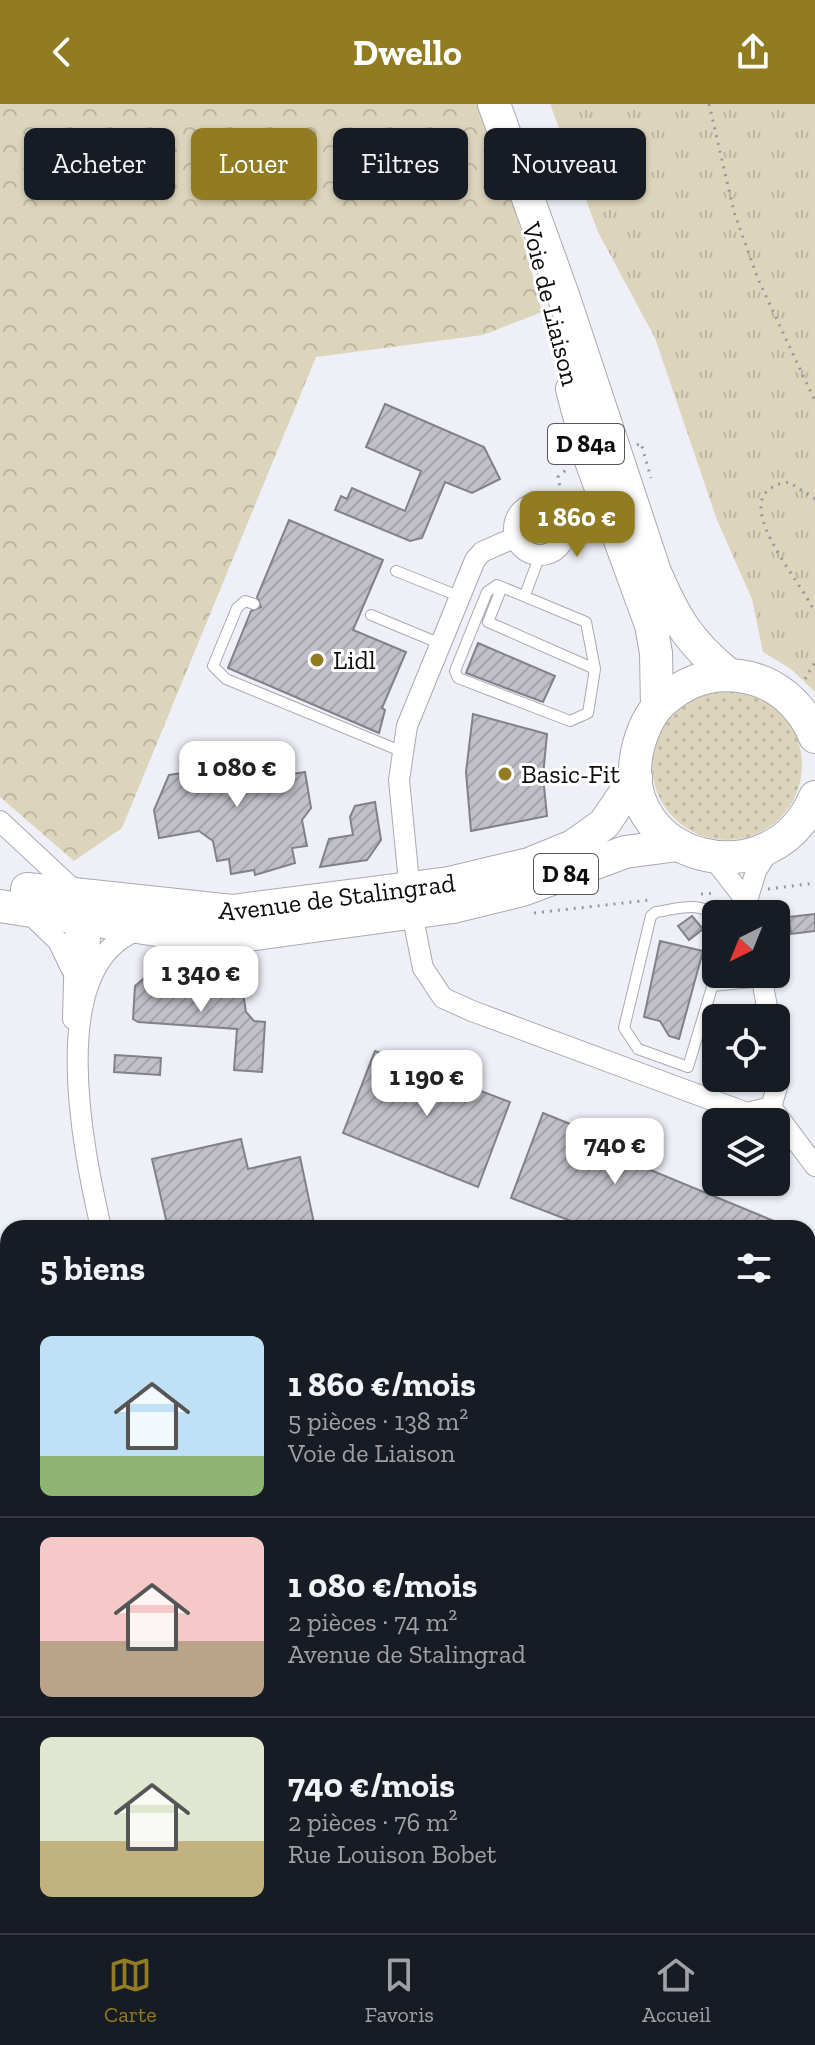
<!DOCTYPE html>
<html lang="fr">
<head>
<meta charset="utf-8">
<style>
  body { margin:0; font-family:"Zilla Slab",serif; background:#242831; color:#f1f3f6; height:100vh; display:flex; flex-direction:column; font-size:30px; white-space:nowrap }
  * { box-sizing:border-box; margin:0 }
  p { font-size:26px; color:#9ea1a6 }
  .icon { flex:none; width:44px; height:44px; fill:none; stroke:currentColor; stroke-width:2; stroke-linecap:round; stroke-linejoin:round }
  .map { position:relative; flex:1; overflow:hidden }
  .side { position:absolute; left:0px; top:1116px; width:816px; height:714px; display:flex; flex-direction:column; background:#171b24; border-radius:24px 24px 0 0; box-shadow:0 2px 6px #0004 }
  .side>* { flex:none }
  .hud { position:absolute; left:24px; top:24px; width:768px; height:72px; display:flex; gap:16px }
  .needle { width:52px; rotate:223deg }
  .fabs { position:absolute; left:702px; top:796px; display:grid; gap:16px }
  .fabs a { display:grid; place-items:center; width:88px; height:88px; border-radius:12px; background:#171b24; box-shadow:0 2px 6px #0004; font-size:40px }
  .price { position:absolute; translate:-50% -68px; padding:0 18px; border-radius:16px; background:#fff; color:#222; font-size:26px; line-height:52px; filter:drop-shadow(0 2px 4px #0008) }
  .price::after { content:''; position:absolute; left:50%; top:48px; width:24px; height:18px; margin-left:-12px; background:inherit; clip-path:polygon(0 0,100% 0,50% 100%) }
  .price.on { background:#927c22; color:#fff }
  ul { padding:0; list-style:none }
  li { display:flex; align-items:center; gap:24px; height:200px; padding:0 40px }
  li+li { border-top:2px solid #363941 }
  li span { display:grid; place-items:center; flex:none; width:224px; height:160px; border-radius:12px; color:#555 }
  li>.icon { margin-inline-start:auto }
  span .icon { width:96px; height:96px; fill:#fffc; stroke-width:1 }
  li b { font-size:34px }
  h2 { display:flex; justify-content:space-between; align-items:center; height:96px; padding:0 40px; font-size:34px }
  .tag { padding:0 28px; border-radius:12px; background:#171b24; box-shadow:0 2px 6px #0004; font-size:28px; line-height:72px }
  .tag.on { background:#927c22; color:#fff }
  header { display:flex; justify-content:space-between; align-items:center; height:104px; padding:0 40px; background:#927c22; color:#fff; font-size:36px; font-weight:800 }
  .tabs { display:flex; justify-content:space-around; align-items:center; height:112px; border-top:2px solid #363941; background:#171b24; font-size:22px; color:#9ea1a6 }
  .tabs a { display:grid; justify-items:center; gap:4px }
  .tabs .on { color:#927c22 }
  .map>svg:first-child { display:block }
  .grass { fill:url(#grass-dots) }
  .forest { fill:url(#forest-crowns) }
  .park { fill:url(#park-tufts) }
  .building { fill:url(#building-hatch); stroke:#818189; stroke-width:2 }
  .lines { fill:none; stroke-linecap:round; stroke-linejoin:round }
  .lane-casing { stroke:#a9a9b2; stroke-width:12 }
  .street-casing { stroke:#a9a9b2; stroke-width:22 }
  .primary-casing { stroke:#a9a9b2; stroke-width:34 }
  .path { stroke:#97979e; stroke-width:3; stroke-dasharray:2 6; stroke-linecap:butt }
  .lane { stroke:#fff; stroke-width:10 }
  .street { stroke:#fff; stroke-width:20 }
  .primary { stroke:#fff; stroke-width:32 }
  .poi-dot { fill:#927c22; stroke:#fff; stroke-width:3 }
  .labels { text-anchor:middle; stroke-width:6; stroke-linejoin:round; paint-order:stroke }
  .shield { fill:#fff; stroke:#565658; stroke-width:2 }
  .shield-label { font-size:24px; font-weight:bold; fill:#0d0d10 }
  .street-label { font-size:26px; fill:#0d0d10; stroke:#fff }
  .poi-label { font-size:26px; fill:#0d0d10; stroke:#fff; text-anchor:start }
</style>
</head>
<body>
<header><svg class="icon" aria-label="back" viewBox="0 0 24 24"><path d="M15 5l-7 7 7 7"/></svg>Dwello<svg class="icon" aria-label="share" viewBox="0 0 24 24"><path d="M12 15V3M7 8l5-5 5 5M5 13v7h14v-7"/></svg></header>
<div class="map">
<svg width="815" height="1829" viewBox="0 0 815 1829">
  <defs>
    <pattern id="grass-dots" width="8" height="8" patternUnits="userSpaceOnUse" patternTransform="scale(2)"><rect width="8" height="8" fill="#dcd5bc"/><path d="M2 2h.1M6 6h.1" fill="none" stroke="#bcb6a1" stroke-width="1.8" stroke-linecap="round"/></pattern>
    <pattern id="forest-crowns" width="20" height="18" patternUnits="userSpaceOnUse" patternTransform="scale(2)"><rect width="20" height="18" fill="#dcd5bc"/><path d="M2 6a3 3 0 1 1 6 0M12 15a3 3 0 1 1 6 0" fill="none" stroke="#bcb6a1"/></pattern>
    <pattern id="park-tufts" width="24" height="20" patternUnits="userSpaceOnUse" patternTransform="scale(2)"><rect width="24" height="20" fill="#dcd5bc"/><path d="M3 7l-1-3M5 7V3M7 7l1-3M15 17l-1-3M17 17v-4M19 17l1-3" fill="none" stroke="#bcb6a1"/></pattern>
    <pattern id="building-hatch" width="6" height="6" patternUnits="userSpaceOnUse" patternTransform="scale(2)"><rect width="6" height="6" fill="#c1c0c9"/><path d="M-1 1l2-2M0 6l6-6M5 7l2-2" fill="none" stroke="#a5a4ac"/></pattern>
  </defs>
  <rect width="100%" height="100%" fill="#efeff8"/>
  <path class="grass" d="M652 661a75 75 0 1 1 150 0a75 75 0 1 1-150 0Z"/>
  <path class="forest" d="M0,0H485L499,42L542,208L483,231L316,253L122,724L74,757L0,693Z"/>
  <path class="park" d="M550,0H815V588L791,565L763,548L752,495L717,416L655,234L598,128Z"/>
  <path class="building" d="M385,300L484,343L500,375L472,389L445,378L422,434L410,437L335,406L341,392L347,395L352,384L405,407L421,367L366,343Z
    M289,416L383,456L353,526L406,548L382,604L385,606L379,629L228,564L251,507L261,503L257,493Z
    M478,539L555,572L543,598L466,569Z
    M473,610L547,630L543,672L547,712L471,727L466,668Z
    M263,643L268,674L305,668L311,704L302,716L307,742L292,744L295,759L255,771L254,766L231,770L229,755L217,757L213,737L199,727L159,734L154,706L169,671L183,669L180,657Z
    M375,698L381,736L367,756L320,763L329,735L353,731L350,713L355,702Z
    M815,810V827L791,830L789,813Z
    M692,812L703,825L689,836L678,822Z
    M660,837L703,847L679,935L669,932L660,917L644,913Z
    M150,869L173,870V876L181,877L180,885L243,889L246,908L254,917L265,918L262,968L234,966L237,925L138,918L133,915L135,882Z
    M375,947L510,998L478,1083L343,1029Z
    M115,951L161,954L160,971L114,968Z
    M543,1009L647,1051L643,1063L791,1124H589L511,1094Z
    M241,1035L248,1065L300,1053L315,1124H168L152,1055Z"/>
  <g class="lines">
    <defs>
      <path id="lane" d="M396,467L461,493
        M497,481L586,518L595,565L588,609L570,617L458,574L455,567L487,488Z
        M502,483L488,518L595,565
        M525,491L540,451
        M254,500L245,497L237,504L213,562L226,575L403,648
        M371,511L441,540
        M716,819C708,794 677,805 656,808L651,812L624,924L638,945L688,963L716,870
        M712,882L762,877
        M328,1822L330,1829
        M559,1822L564,1829
        M291,1829L304,1822"/>
      <path id="street" d="M514 425a26 26 0 1 1 52 0a26 26 0 1 1-52 0Z
        M516,433L482,448L475,456L407,622L399,676L412,809L423,864L443,894L472,907L747,1009L771,1003
        M0,717L74,786L91,816L88,868
        M713,754L741,790L748,810
        M746,800L756,767L769,746
        M28,808L58,837L71,864
        M761,870L769,914
        M73,915L76,803
        M771,1003L815,1062
        M771,1003L779,976L776,950
        M101,1124C84,1049 42,856 142,825
        M0,1331L8,1327
        M808,1638L815,1646
        M0,1726L8,1721
        M609,1822L614,1829
        M584,1829L592,1822"/>
      <g id="primary">
        <path d="M494,0L564,194L655,468C675,515 689,538 728,570"/>
        <path d="M572,285L591,357L651,521L656,549L657,603"/>
        <path d="M815,633C802,600 774,576 739,572C709,568 682,579 661,599C648,612 641,630 637,648C616,756 771,797 815,693"/>
        <path id="s1" d="M27,785L232,807L449,779L529,760L573,742L604,720L636,673"/>
        <path d="M0,802L183,830L248,831L453,803L522,786L625,748L678,741"/>
      </g>
    </defs>
    <use href="#lane" class="lane-casing"/>
    <use href="#street" class="street-casing"/>
    <use href="#primary" class="primary-casing"/>
    <path class="path" d="M709,0L734,108L758,175L815,297
      M637,341L641,339L651,374
      M815,395L789,378C718,388 803,478 815,509
      M555,404L561,389L558,373L566,366
      M805,575L815,558
      M768,785L815,779
      M701,790L717,789
      M534,809L650,796"/>
    <use href="#lane" class="lane"/>
    <use href="#street" class="street"/>
    <use href="#primary" class="primary"/>
  </g>
  <g class="poi-dot">
    <circle cx="317" cy="556" r="8"/>
    <circle cx="505" cy="670" r="8"/>
  </g>
  <g class="labels">
    <g class="shield">
      <rect x="548" y="320" width="76" height="40" rx="6"/>
      <rect x="534" y="750" width="64" height="40" rx="6"/>
    </g>
    <g class="shield-label">
      <text x="586" y="348">D 84a</text>
      <text x="566" y="778">D 84</text>
    </g>
    <g class="street-label">
      <text transform="translate(551 200) rotate(76)" y="9">Voie de Liaison</text>
      <text dy="9" stroke="none"><textPath href="#s1" startOffset="312">Avenue de Stalingrad</textPath></text>
    </g>
    <g class="poi-label">
      <text x="333" y="565">Lidl</text>
      <text x="521" y="679">Basic-Fit</text>
    </g>
  </g>
</svg>
<div class="fabs">
<a><svg class="needle" viewBox="-14 -14 28 28"><path d="M0-13l5 13h-10z" fill="#e53935"/><path d="M0 13l5-13h-10z" fill="#9ea1a6"/></svg></a>
<a><svg class="icon" aria-label="locate" viewBox="0 0 24 24"><circle cx="12" cy="12" r="6"/><path d="M12 2v4M12 18v4M2 12h4M18 12h4"/></svg></a>
<a><svg class="icon" aria-label="layers" viewBox="0 0 24 24"><path d="M12 4l9 5-9 5-9-5zM3 14l9 5 9-5"/></svg></a>
</div>
<b class="price on" style="left:577px;top:455px">1 860 €</b>
<b class="price" style="left:237px;top:705px">1 080 €</b>
<b class="price" style="left:201px;top:910px">1 340 €</b>
<b class="price" style="left:427px;top:1014px">1 190 €</b>
<b class="price" style="left:615px;top:1082px">740 €</b>
<div class="hud">
<a class="tag">Acheter</a>
<a class="tag on">Louer</a>
<a class="tag">Filtres</a>
<a class="tag">Nouveau</a>
</div>
<section class="side">
<h2>5 biens<svg class="icon" aria-label="filters" viewBox="0 0 24 24"><path d="M4 7h16M4 17h16"/><circle cx="9" cy="7" r="2"/><circle cx="15" cy="17" r="2"/></svg></h2>
<ul>
<li><span style="background:linear-gradient(#bfe0f5 75%,#8fb573 0)"><svg class="icon" aria-label="home" viewBox="0 0 24 24"><path d="M3 11l9-7 9 7M6 9v11h12V9"/></svg></span><div><b>1 860 €/mois</b><p>5 pièces · 138 m²</p><p>Voie de Liaison</p></div></li>
<li><span style="background:linear-gradient(#f6c9c9 65%,#b9a48a 0)"><svg class="icon" aria-label="home" viewBox="0 0 24 24"><path d="M3 11l9-7 9 7M6 9v11h12V9"/></svg></span><div><b>1 080 €/mois</b><p>2 pièces · 74 m²</p><p>Avenue de Stalingrad</p></div></li>
<li><span style="background:linear-gradient(#dfe7d0 65%,#c2b280 0)"><svg class="icon" aria-label="home" viewBox="0 0 24 24"><path d="M3 11l9-7 9 7M6 9v11h12V9"/></svg></span><div><b>740 €/mois</b><p>2 pièces · 76 m²</p><p>Rue Louison Bobet</p></div></li>
</ul>
</section>
</div>
<nav class="tabs">
<a class="on"><svg class="icon" aria-label="map" viewBox="0 0 24 24"><path d="M3 6l6-2 6 2 6-2v14l-6 2-6-2-6 2zM9 4v14M15 6v14"/></svg>Carte</a>
<a><svg class="icon" aria-label="saved" viewBox="0 0 24 24"><path d="M7 4h10v16l-5-4-5 4z"/></svg>Favoris</a>
<a><svg class="icon" aria-label="home" viewBox="0 0 24 24"><path d="M3 11l9-7 9 7M6 9v11h12V9"/></svg>Accueil</a>
</nav>
</body>
</html>
